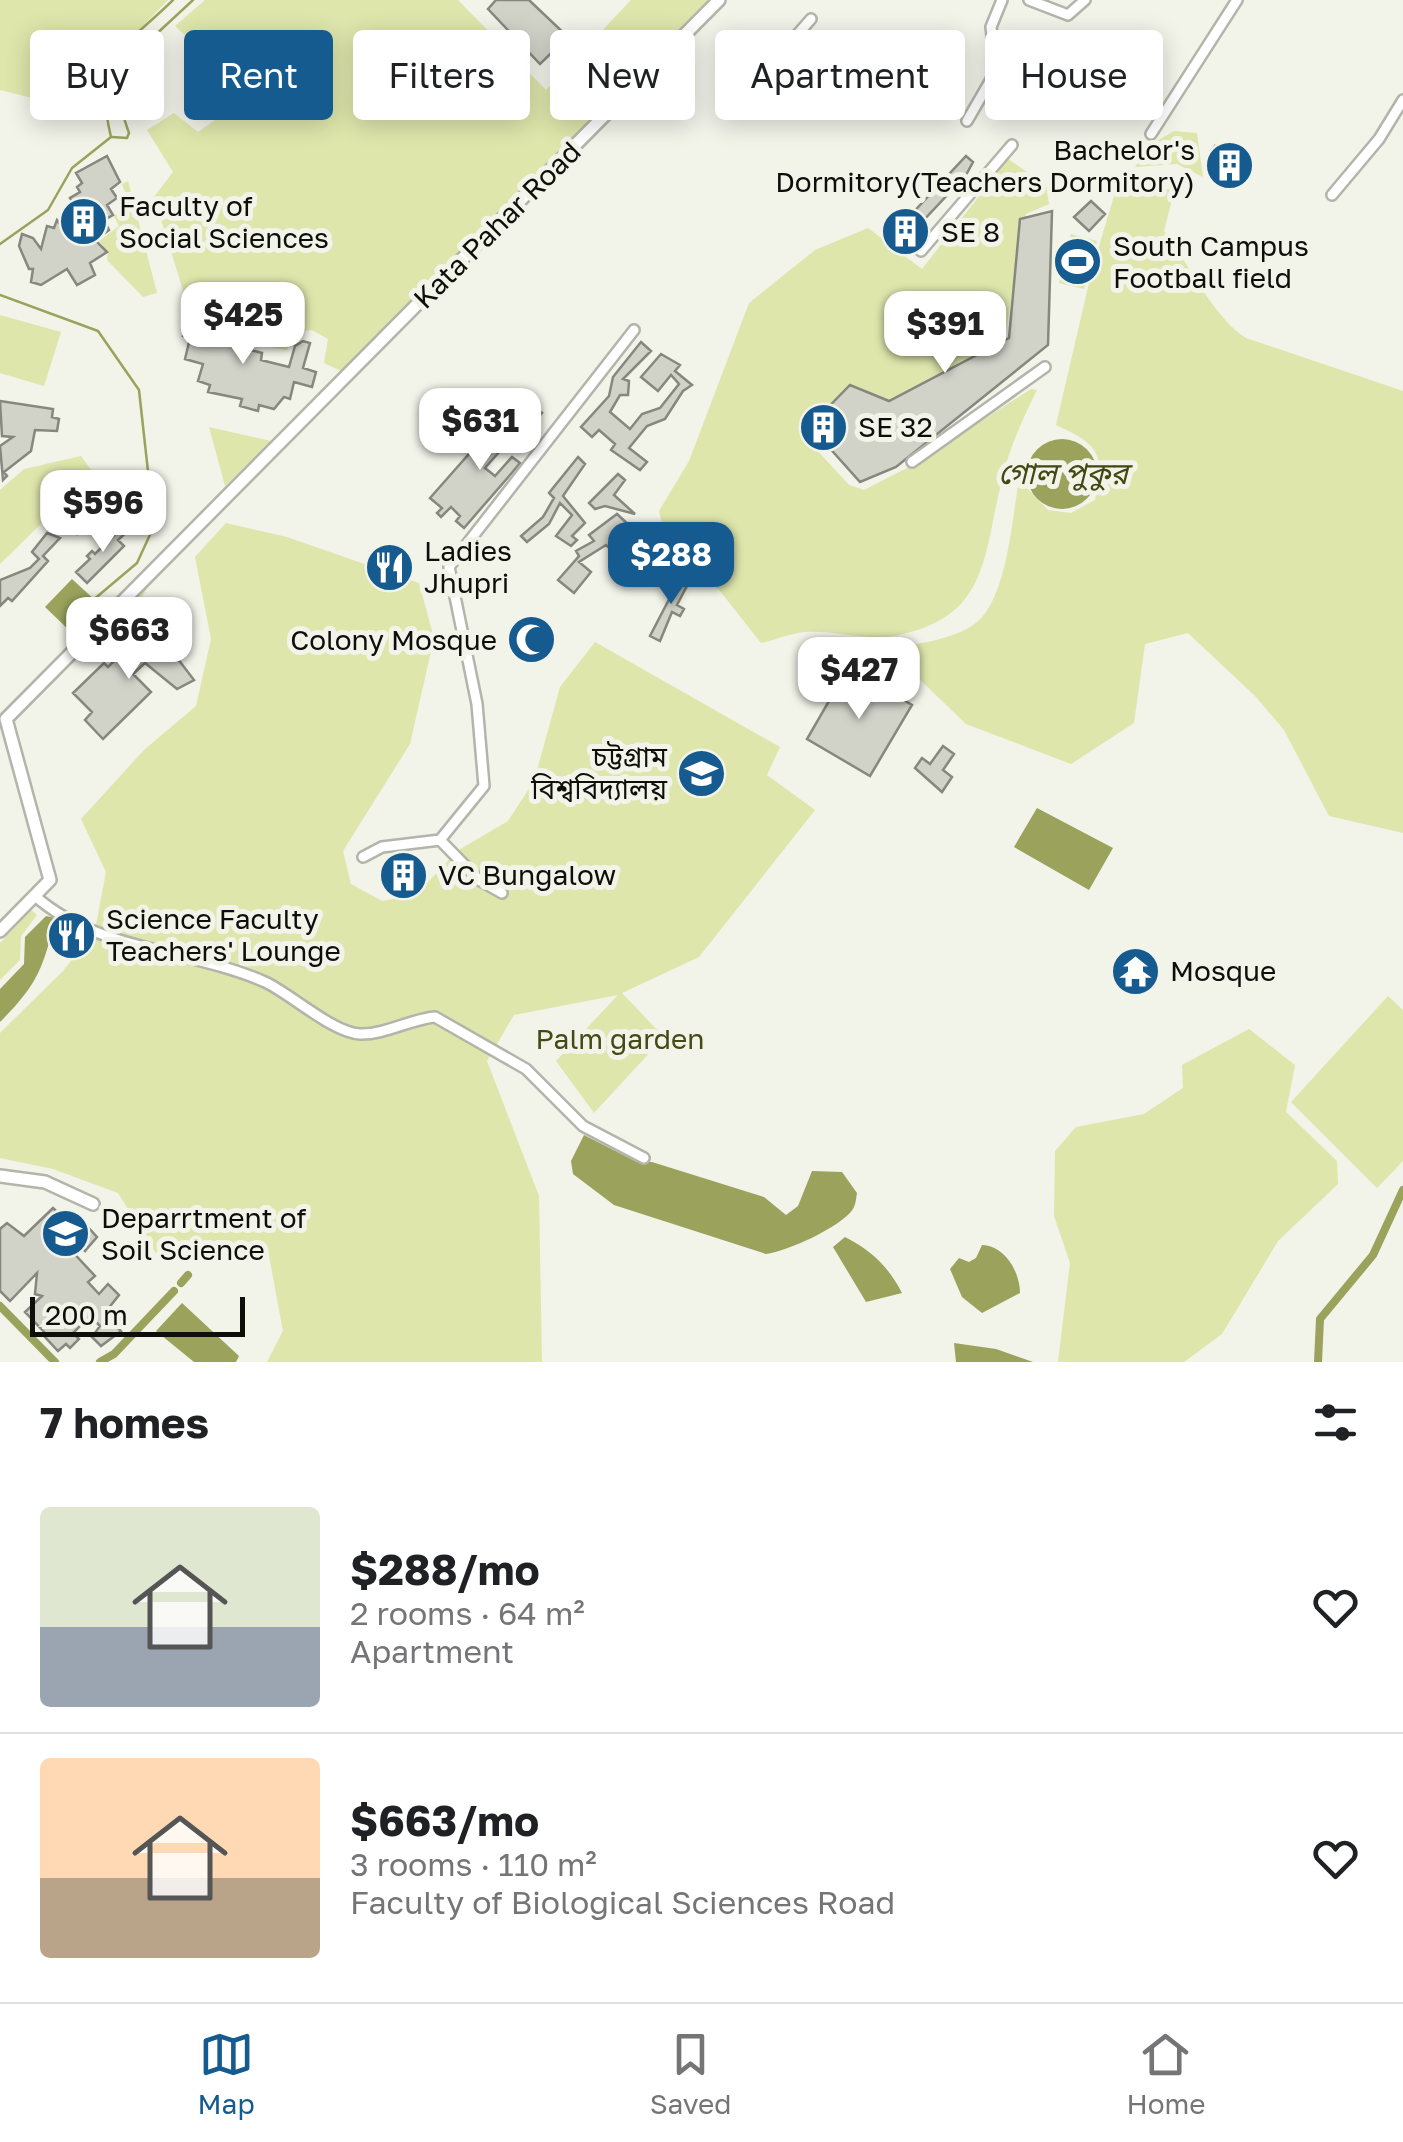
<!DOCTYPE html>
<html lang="en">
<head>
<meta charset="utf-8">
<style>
  body { margin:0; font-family:"Golos Text","Noto Sans Bengali",sans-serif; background:#f2f2f2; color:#202124; height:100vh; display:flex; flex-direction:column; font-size:38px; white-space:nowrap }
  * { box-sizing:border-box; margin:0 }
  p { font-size:32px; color:#757577 }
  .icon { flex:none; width:55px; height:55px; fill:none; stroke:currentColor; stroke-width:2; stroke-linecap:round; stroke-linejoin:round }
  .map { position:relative; height:1362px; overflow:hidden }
  .sheet { display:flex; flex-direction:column; background:#fff; flex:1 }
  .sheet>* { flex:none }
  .hud { position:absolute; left:30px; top:30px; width:1345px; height:90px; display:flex; gap:20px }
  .scale { position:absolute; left:30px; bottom:25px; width:215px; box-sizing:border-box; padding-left:10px; border:5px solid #0e0e0b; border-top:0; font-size:28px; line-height:35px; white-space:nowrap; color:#0e0e0b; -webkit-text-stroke:8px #f2f3e9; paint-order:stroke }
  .price { position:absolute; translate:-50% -85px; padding:0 22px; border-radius:20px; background:#fff; color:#222; font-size:32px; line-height:65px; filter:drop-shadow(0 2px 5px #0008) }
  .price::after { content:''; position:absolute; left:50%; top:60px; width:30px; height:22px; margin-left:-15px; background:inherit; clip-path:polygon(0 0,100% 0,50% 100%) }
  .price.current { background:#165b90; color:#fff }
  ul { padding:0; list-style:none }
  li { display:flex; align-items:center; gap:30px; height:250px; padding:0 40px }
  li+li { border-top:2px solid #e0e0e0 }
  li span { display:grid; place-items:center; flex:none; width:280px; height:200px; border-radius:10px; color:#555 }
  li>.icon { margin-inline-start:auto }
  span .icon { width:120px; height:120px; fill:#fffc; stroke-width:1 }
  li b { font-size:42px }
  h2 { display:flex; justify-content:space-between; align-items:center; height:120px; padding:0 40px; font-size:42px }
  .pill { padding:0 35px; border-radius:10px; background:#fff; box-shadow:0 5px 25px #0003; font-size:35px; line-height:90px }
  .pill.current { background:#165b90; color:#fff }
  .dock { display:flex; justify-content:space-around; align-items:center; height:140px; border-top:2px solid #e0e0e0; background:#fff; font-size:28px; color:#757577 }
  .dock a { display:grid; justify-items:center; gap:5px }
  .dock .current { color:#165b90 }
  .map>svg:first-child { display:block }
  .green { fill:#dee6ac }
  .water { fill:#9aa25c }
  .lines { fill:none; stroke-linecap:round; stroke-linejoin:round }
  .stream { stroke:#9aa25c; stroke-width:2.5 }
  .canal { stroke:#9aa25c; stroke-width:8 }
  .building { fill:#d1d2c8; stroke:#86887f; stroke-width:2.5 }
  .minor-casing { stroke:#b3b4aa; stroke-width:14 }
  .tertiary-casing { stroke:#b3b4aa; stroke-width:16 }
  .minor { stroke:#fff; stroke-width:9 }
  .tertiary { stroke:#fff; stroke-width:11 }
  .labels { text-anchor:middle; stroke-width:10; stroke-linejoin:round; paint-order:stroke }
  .poi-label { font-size:28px; fill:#0e0e0b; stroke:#f2f3e9; text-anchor:start }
  .street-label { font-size:28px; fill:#0e0e0b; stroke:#f2f3e9 }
  .park-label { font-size:28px; fill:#454a14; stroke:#f2f3e9 }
  .water-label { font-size:30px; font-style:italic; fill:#434712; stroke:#f2f3e9 }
</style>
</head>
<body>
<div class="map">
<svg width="1403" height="1362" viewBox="0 0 1403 1362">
  <rect width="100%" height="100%" fill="#f2f3e9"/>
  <path class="green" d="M0,0H168L64,106L0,90Z
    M205,0H458L546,90L631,0H708L341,371L324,363L328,339L312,330L296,332L287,350L241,342L234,313L187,303L154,197L173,172L147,130L174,113L198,132L243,100L215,63L175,26Z
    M1174,131L1197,133L1203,177L1177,164L1135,167L1150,145Z
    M1008,159L1046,185L1049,204L1026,214L1005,337L878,414L847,390L803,435L849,485L864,490L913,465L1031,389L1037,390C1022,420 1008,451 1001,484C983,557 988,616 899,635C868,642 836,630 806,632C791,633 775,640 761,643L720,591L667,545L659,511L689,461L749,303L815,250L868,228L922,269Z
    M128,181L157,293L143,297L107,260L108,252L99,241L119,226L114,216L123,210L119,201L126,195L122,184Z
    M1175,188L1164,231C1190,265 1212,316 1246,338L1403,391V833L1329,816L1284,730L1255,696L1188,633L1145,644L1134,723L1071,764L966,724L888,649C915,644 965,639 983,616C1008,585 1012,519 1019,480L1048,510L1071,513L1095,500C1107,455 1097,443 1056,425L1092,270L1114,196Z
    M1071,234L1097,241L1084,289L1059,283Z
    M0,315L61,332L44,386L0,373Z
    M209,427L262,439L271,441L225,486Z
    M81,456L92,471L96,488L52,513L0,564V490L24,469Z
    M226,523L287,537L419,583L434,638L410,744L343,851L351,884L382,901L416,895L457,851L508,821L534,781L560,687L595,642L780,747L767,775L815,810L699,957L622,993L664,1037L594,1113L556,1061L618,995L514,1015L487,1061L539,1196L542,1362H267L283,1331L267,1245L223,1255L158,1257L118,1193L53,1169L0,1158V1033L63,971L95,930L106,872L81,819L144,750L196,706L211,639L195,557Z
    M157,571L119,637L95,661L82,650Z
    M31,910L37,915L21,936L20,960L0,980V943Z
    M1388,996L1403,1010V1161L1377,1188L1291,1102Z
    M1249,1029L1295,1065L1286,1112L1337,1161L1338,1184L1278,1241L1222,1334L1184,1362H1058L1070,1263L1054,1216L1055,1151L1076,1127L1144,1114L1183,1088L1182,1065Z"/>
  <path class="water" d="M1027 474a35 35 0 1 1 70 0a35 35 0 1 1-70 0Z
    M72,579L97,602L70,631L45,607Z
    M1037,808L1113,848L1089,890L1014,847Z
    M46,916L56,918C42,969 39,983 0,1022V989L24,964L25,937Z
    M584,1135L637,1162H652L764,1197L786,1215L798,1206L812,1171L842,1172L857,1193C856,1198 856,1204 853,1209C841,1227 788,1251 766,1254L614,1205L573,1174L571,1161Z
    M845,1237C872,1251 888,1266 902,1293L866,1302L833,1247Z
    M982,1245C1006,1246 1020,1273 1020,1293L982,1313L962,1297L950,1269L959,1258L969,1262L976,1258Z
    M182,1303L239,1356L236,1362H194L156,1331Z
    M954,1343L996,1349L1033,1362H956Z"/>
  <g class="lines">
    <path class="stream" d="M112,137L127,138L129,133C121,110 112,87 124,64L193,0
      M0,244L48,210L72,168L111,137C92,56 120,52 173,0
      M0,295L98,331L139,390L154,526L137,563L92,601"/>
    <path class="canal" d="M181,1283L188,1275
      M0,1306L55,1362
      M100,1362L114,1354L174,1291
      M1318,1362L1320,1319L1373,1255L1403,1190"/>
  </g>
  <path class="building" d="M496,0H529L568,37L540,64L488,9Z
    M772,47L776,57L783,60L781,62L777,60L769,70L765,66L750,79L738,69L754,51L762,58Z
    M1215,146L1241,164L1224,183L1215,174L1223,166L1211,151Z
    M107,156L120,182L111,189L117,198L107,205L113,215L104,220L109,230L95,240L107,252L90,263L95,275L77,285L67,269L41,285L31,282L33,269H29L19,246L22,234L33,238L41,249L47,226L54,228L57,220L60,224L79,213L70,198L80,192L77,187L82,183L76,173Z
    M966,156L973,162L966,175L906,239L899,231L907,219Z
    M1091,201L1105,214L1089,231L1074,217Z
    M1052,211L1048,345L896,467L860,482L810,426L850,385L889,401L1009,338L1020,219Z
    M205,307L214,309L211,326L229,331L224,343L262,353L261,360L289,367L295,346L303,341L310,343L303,368L316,372L312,387L294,382L290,399L284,397L274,409L259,405L258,411L240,406L242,399L208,392L210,385L198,381L203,364L185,359L190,338L183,336L188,321L201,324Z
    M641,342L651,351L623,379L629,381L628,395H620L610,412L630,429L642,414L660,408L679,384L671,375L658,391L641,377L661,354L680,365L675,371L692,385L683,391L665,419L647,426L629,448L647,462L640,470L611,450L615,444L599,430L592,437L581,427L609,396L613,377Z
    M0,401L53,409L52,417L59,419L57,431L35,430L31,451L4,472L7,476L3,480L0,446L13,437L2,436Z
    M533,406L542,413L512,446L508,442L485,468L495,476L512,457L520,463L510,475L464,528L456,521L460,516L451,507L441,517L437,513L442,508L430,498L491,429L499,435L509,424L513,428Z
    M578,457L585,464L563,496L585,523L572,536L577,540L571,546L556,536L572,515L560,503L549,524L527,542L521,536L543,517L554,498L549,493Z
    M618,474L625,480L614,495L635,514L605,506L595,509L589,503Z
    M103,492L111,499L77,534L69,526Z
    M617,514L644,539L633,549L623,540L613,551L606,545L579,562L591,572L574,593L558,580L579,556L576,551L594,541L589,535Z
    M127,522L132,527L118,540L124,546L87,583L76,572L90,559L87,556L92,551L95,554Z
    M47,533L60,538L43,556L48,561L12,601L8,598L0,606V580L30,568L39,559L32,552Z
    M677,574L690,580L677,605L684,609L680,616L672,612L660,641L650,636L677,584L673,582Z
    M157,623L168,646L194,680L177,689L145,663L133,674L151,692L103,739L85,720L92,712L73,693L104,663L108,667L122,653L126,657Z
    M848,668L912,705L870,776L807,739Z
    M943,746L954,754L943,770L952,777L942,792L915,768L922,758L930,764Z
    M395,859L403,868L409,862L415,868L410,873L419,881L413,887L409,883L402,890L391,884L389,879L396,869L390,863Z
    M53,1208L78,1232L86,1225L97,1237L85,1251L59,1231L56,1234L95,1276L88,1282L99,1294L108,1284L119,1295L104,1314L121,1331L101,1346L92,1337L100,1326L90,1316L73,1333L79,1339L70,1348L66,1344L58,1351L45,1337L47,1335L25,1312L42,1296L35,1294L37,1273L10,1301L0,1291V1229L7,1223L24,1236Z"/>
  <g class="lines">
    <defs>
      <path id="minor" d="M1029,0L1068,15L1085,0
        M782,52L811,19
        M967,121L996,71L991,27L1002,0
        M1151,134L1237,0
        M1332,195L1379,139L1403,100
        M921,251L1012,145
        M912,462L1045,367
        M440,840L479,880L502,893
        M363,857L382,847L440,840L484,786L477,704L449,567L634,330
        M35,896C98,952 191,949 265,982C291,994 333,1033 360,1034C384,1035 411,1019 435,1017L526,1069L583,1126L644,1158"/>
      <path id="tertiary" d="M0,931L50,880L6,719L719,0
        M0,1176L45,1182L93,1204"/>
    </defs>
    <use href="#minor" class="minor-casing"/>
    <use href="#tertiary" class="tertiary-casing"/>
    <use href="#minor" class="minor"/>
    <use href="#tertiary" class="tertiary"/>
  </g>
  <defs>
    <symbol id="building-disc" viewBox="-11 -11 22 22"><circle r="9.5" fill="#165b90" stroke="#f2f3e9"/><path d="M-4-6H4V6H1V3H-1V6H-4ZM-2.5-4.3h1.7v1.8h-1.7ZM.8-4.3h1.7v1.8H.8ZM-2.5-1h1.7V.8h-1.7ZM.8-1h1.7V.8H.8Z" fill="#fff"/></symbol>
    <symbol id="stadium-disc" viewBox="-11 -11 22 22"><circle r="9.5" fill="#165b90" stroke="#f2f3e9"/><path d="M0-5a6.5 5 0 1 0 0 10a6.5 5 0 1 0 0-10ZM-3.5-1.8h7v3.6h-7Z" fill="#fff"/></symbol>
    <symbol id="restaurant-disc" viewBox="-11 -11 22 22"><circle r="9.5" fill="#165b90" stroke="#f2f3e9"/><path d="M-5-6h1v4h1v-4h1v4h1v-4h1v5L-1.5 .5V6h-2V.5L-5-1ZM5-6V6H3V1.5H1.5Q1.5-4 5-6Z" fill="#fff"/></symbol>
    <symbol id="mosque-disc" viewBox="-11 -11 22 22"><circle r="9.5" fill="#165b90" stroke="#f2f3e9"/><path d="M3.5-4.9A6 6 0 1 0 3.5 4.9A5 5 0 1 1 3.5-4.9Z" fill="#fff"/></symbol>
    <symbol id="university-disc" viewBox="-11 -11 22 22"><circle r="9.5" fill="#165b90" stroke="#f2f3e9"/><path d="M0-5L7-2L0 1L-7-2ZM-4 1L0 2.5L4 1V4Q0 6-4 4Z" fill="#fff"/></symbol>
    <symbol id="temple-disc" viewBox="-11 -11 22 22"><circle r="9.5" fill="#165b90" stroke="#f2f3e9"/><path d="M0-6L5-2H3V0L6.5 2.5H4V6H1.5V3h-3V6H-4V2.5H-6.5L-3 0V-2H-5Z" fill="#fff"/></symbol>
  </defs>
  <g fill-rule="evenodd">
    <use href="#building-disc" x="1202" y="138" width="55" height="55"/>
    <use href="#building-disc" x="56" y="194" width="55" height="55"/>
    <use href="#building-disc" x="878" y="204" width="55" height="55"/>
    <use href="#stadium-disc" x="1050" y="234" width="55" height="55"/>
    <use href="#building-disc" x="796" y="400" width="55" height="55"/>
    <use href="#restaurant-disc" x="362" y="540" width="55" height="55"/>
    <use href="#mosque-disc" x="504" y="612" width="55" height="55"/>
    <use href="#university-disc" x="674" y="746" width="55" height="55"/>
    <use href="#building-disc" x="376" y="848" width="55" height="55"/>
    <use href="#restaurant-disc" x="44" y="908" width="55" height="55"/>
    <use href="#temple-disc" x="1108" y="944" width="55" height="55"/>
    <use href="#university-disc" x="38" y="1206" width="55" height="55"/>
  </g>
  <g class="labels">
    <g class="poi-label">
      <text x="1195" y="160" text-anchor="end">Bachelor's<tspan x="1195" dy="32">Dormitory(Teachers Dormitory)</tspan></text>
      <text x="119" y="216">Faculty of<tspan x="119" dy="32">Social Sciences</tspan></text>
      <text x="941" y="242">SE 8</text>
      <text x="1113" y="256">South Campus<tspan x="1113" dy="32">Football field</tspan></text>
      <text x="858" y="437">SE 32</text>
      <text x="424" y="561">Ladies<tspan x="424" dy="32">Jhupri</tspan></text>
      <text x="497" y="650" text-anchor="end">Colony Mosque</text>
      <text x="667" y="767" text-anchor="end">চট্টগ্রাম<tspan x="667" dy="32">বিশ্ববিদ্যালয়</tspan></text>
      <text x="438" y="885">VC Bungalow</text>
      <text x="106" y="929">Science Faculty<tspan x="106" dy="32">Teachers' Lounge</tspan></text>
      <text x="1170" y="981">Mosque</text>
      <text x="101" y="1228">Deparrtment of<tspan x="101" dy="32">Soil Science</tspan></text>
    </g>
    <g class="street-label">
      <text transform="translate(497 225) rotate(-45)" y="10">Kata Pahar Road</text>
    </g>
    <g class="park-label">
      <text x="620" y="1049">Palm garden</text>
    </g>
    <g class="water-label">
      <text x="1063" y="484">গোল পুকুর</text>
    </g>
  </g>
</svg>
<div class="scale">200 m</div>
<b class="price" style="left:243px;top:367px">$425</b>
<b class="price" style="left:945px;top:376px">$391</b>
<b class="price" style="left:480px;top:473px">$631</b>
<b class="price" style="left:103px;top:555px">$596</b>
<b class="price current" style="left:671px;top:607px">$288</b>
<b class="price" style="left:129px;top:682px">$663</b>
<b class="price" style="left:859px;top:722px">$427</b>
<div class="hud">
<a class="pill">Buy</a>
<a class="pill current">Rent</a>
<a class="pill">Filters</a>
<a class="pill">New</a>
<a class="pill">Apartment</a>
<a class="pill">House</a>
</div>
</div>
<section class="sheet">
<h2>7 homes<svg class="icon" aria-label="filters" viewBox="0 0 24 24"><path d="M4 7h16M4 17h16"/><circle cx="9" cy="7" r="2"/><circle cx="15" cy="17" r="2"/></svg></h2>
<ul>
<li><span style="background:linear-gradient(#dfe7d0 60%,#9aa5b1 0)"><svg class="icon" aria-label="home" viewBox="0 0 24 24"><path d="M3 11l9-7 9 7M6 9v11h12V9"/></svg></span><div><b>$288/mo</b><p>2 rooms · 64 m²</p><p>Apartment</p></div><svg class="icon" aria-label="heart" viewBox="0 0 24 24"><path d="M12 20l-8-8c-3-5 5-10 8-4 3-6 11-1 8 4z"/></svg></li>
<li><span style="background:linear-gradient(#ffd9b3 60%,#b9a48a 0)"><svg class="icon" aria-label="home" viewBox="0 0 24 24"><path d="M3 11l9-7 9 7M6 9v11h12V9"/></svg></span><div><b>$663/mo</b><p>3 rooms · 110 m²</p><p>Faculty of Biological Sciences Road</p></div><svg class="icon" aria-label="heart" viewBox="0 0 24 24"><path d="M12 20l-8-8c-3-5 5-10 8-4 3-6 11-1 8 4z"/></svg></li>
</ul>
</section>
<nav class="dock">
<a class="current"><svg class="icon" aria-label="map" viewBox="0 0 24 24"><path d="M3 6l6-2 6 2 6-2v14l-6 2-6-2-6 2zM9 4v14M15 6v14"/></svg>Map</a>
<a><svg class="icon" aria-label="saved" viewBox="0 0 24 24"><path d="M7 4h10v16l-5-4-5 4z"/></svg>Saved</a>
<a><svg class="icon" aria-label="home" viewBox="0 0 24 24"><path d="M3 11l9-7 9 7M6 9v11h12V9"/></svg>Home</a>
</nav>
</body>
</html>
